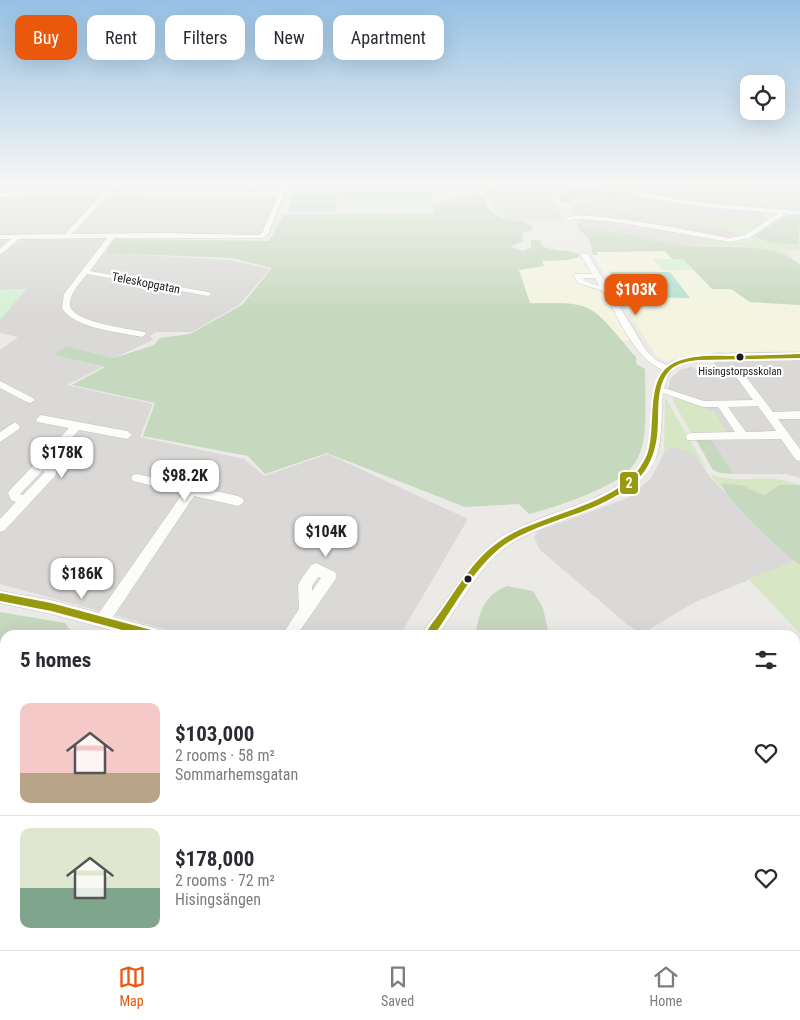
<!DOCTYPE html>
<html lang="en">
<head>
<meta charset="utf-8">
<style>
  body { margin:0; font-family:"Roboto Condensed",sans-serif; background:#f7f7f7; color:#2b2b33; height:100vh; display:flex; flex-direction:column; font-size:19px; white-space:nowrap }
  * { box-sizing:border-box; margin:0 }
  p { font-size:16px; color:#7c7c81 }
  .icon { flex:none; width:28px; height:28px; fill:none; stroke:currentColor; stroke-width:2; stroke-linecap:round; stroke-linejoin:round }
  .map { position:relative; flex:1; overflow:hidden }
  .sheet { position:absolute; left:0px; top:630px; width:800px; height:320px; display:flex; flex-direction:column; background:#fff; border-radius:15px 15px 0 0; box-shadow:0 5px 20px #0002 }
  .sheet>* { flex:none }
  .banner { position:absolute; left:15px; top:15px; width:500px; height:45px; display:flex; gap:10px }
  .controls { position:absolute; left:740px; top:75px; display:grid; gap:10px }
  .controls a { display:grid; place-items:center; width:45px; height:45px; border-radius:10px; background:#fff; box-shadow:0 5px 20px #0002; font-size:25px }
  .price { position:absolute; translate:-50% -42px; padding:0 11px; border-radius:10px; background:#fff; color:#222; font-size:16px; line-height:32px; filter:drop-shadow(0 1px 2px #0008) }
  .price::after { content:''; position:absolute; left:50%; top:30px; width:15px; height:11px; margin-left:-8px; background:inherit; clip-path:polygon(0 0,100% 0,50% 100%) }
  .price.current { background:#ea580c; color:#fff }
  ul { padding:0; list-style:none }
  li { display:flex; align-items:center; gap:15px; height:125px; padding:0 20px }
  li+li { border-top:1px solid #e1e1e2 }
  li span { display:grid; place-items:center; flex:none; width:140px; height:100px; border-radius:10px; color:#555 }
  li>.icon { margin-inline-start:auto }
  span .icon { width:60px; height:60px; fill:#fffc; stroke-width:1 }
  li b { font-size:21px }
  h2 { display:flex; justify-content:space-between; align-items:center; height:60px; padding:0 20px; font-size:21px }
  .chip { padding:0 18px; border-radius:10px; background:#fff; box-shadow:0 5px 20px #0002; font-size:18px; line-height:45px }
  .chip.current { background:#ea580c; color:#fff }
  .menu { display:flex; justify-content:space-around; align-items:center; height:70px; border-top:1px solid #e1e1e2; background:#fff; font-size:14px; color:#7c7c81 }
  .menu a { display:grid; justify-items:center; gap:2px }
  .menu .current { color:#ea580c }
  .map>svg:first-child { display:block }
  .residential { fill:#dad9d7 }
  .education { fill:#f4f4e1 }
  .grass { fill:#d7e7c6 }
  .forest { fill:#c6d8bd }
  .park { fill:#d5f1d6 }
  .pitch { fill:#b3e0cf }
  .lines { fill:none; stroke-linecap:round; stroke-linejoin:round }
  .minor-casing { stroke:#c2c2c0; stroke-width:1 }
  .minor { fill:#fcfcfb; fill-rule:evenodd }
  .bus-1-casing { stroke:#fff; stroke-width:4 }
  .bus-1 { fill:#99990d; fill-rule:evenodd }
  .bus-dot { fill:#1d1d1d; stroke:#fff; stroke-width:2 }
  .labels { text-anchor:middle; stroke-width:4.5; stroke-linejoin:round; paint-order:stroke }
  .far-bus-label { font-size:11px; fill:#1d1d1d; stroke:#fff }
  .far-street-label { font-size:12px; fill:#1d1d1d; stroke:#fff }
  .line-badge { stroke:#fff; stroke-width:2 }
  .badge-label { font-size:14px; text-anchor:middle; font-weight:bold; fill:#fff }
</style>
</head>
<body>
<div class="map">
<svg width="800" height="950" viewBox="0 0 800 950">
  <rect width="100%" height="100%" fill="#ebeae6"/>
  <path class="residential" d="M0,183H291L269,236L117,234L104,253L230,260L270,269L239,305L192,332H156L150,336L153,340L114,358L66,346L55,355L103,367L67,385L153,404L140,437L244,459L264,476L328,454L468,519L400,635H187L0,584V350L18,337L0,333V320L26,289L0,290Z
    M534,183H607L600,187L582,188L549,196L562,215V220L515,219L499,186Z
    M720,183H800V211L772,210L748,186Z
    M650,187L727,195L730,198L748,200L759,209L649,196L643,192Z
    M628,194L680,203L760,212L768,220L765,222L712,217L714,221L739,234L745,235L733,239L580,215L576,205L591,203L593,206L633,211L625,202Z
    M585,219L658,229L710,239V241L679,245L630,235L578,228L577,221Z
    M800,360V478L786,474H734L711,439L730,438L714,412L707,411L699,401L668,389L670,379L680,370L691,367L700,371L711,369L716,361Z
    M671,447L690,451L696,456L710,477L794,561L693,603L648,630L639,632L629,626L539,549L534,536L539,531L630,497L651,478L664,453Z
    M800,847V950H544L542,945H795V852Z
    M5,913V945H384L388,950H4L2,925Z"/>
  <path class="education" d="M665,251L683,259L712,289H731L750,302L800,305V351L717,352L666,361L656,356L593,255H597L596,252Z
    M579,257L586,263L582,264L584,268L590,269L593,273L577,274L583,285L604,293L632,340H619L569,304L530,303L519,270L544,266L542,261L568,260Z"/>
  <path class="grass" d="M641,183L719,186L718,183H720L748,186L772,210L759,209L748,200L730,198L727,195L656,187H650L643,192L629,189Z
    M484,184L499,186L515,219C494,218 488,203 481,186Z
    M616,194L626,195L625,201L639,203L641,209L633,208V211L593,206L591,203L576,205L580,215L571,214V206C579,197 596,196 608,199Z
    M711,217L765,222L745,235L706,225V220L713,221Z
    M754,236L760,240L800,243V250L786,251L793,258C780,255 767,249 754,248C729,244 704,248 679,245L710,241V239L733,242L746,241Z
    M676,396L703,406L707,411L714,412L728,435H698L691,433L673,401L672,398Z
    M665,397L709,473C725,483 758,477 777,479C784,480 794,483 800,485H779L764,495L741,485L721,483L722,488C702,468 702,452 672,447L664,453Z
    M794,561L800,565V633L748,579Z
    M800,666V827L795,820V669Z"/>
  <path class="forest" d="M607,183H638C615,196 591,183 570,203L561,202L559,198L567,191V188L575,189L593,188Z
    M625,190L629,191L628,194H616L614,199L600,197L577,200L590,192Z
    M474,193L483,195C485,199 486,206 489,209C501,224 520,216 533,226L532,230L522,233L523,241L510,247L523,251L531,248V240H540L542,246C554,252 566,249 578,254L579,257L568,260L542,261L544,266L519,270L530,303C548,304 575,300 591,310C606,318 623,344 636,357V364L645,369C645,389 647,423 643,442C641,451 637,462 630,469C614,488 553,508 529,514L519,504L465,507L327,453L265,474L248,456L143,436L155,403L72,385L105,367L54,355L66,346L114,358L154,345L160,338L190,334L242,305L272,268L232,258L105,253L114,239L269,241L283,215L434,213L432,205Z
    M790,215H800L799,244L770,243L754,236L784,216Z
    M578,228C596,230 614,232 631,235C648,238 664,243 681,245C716,250 772,239 800,265V305L750,302L731,289H712L683,259H672L665,251L597,252V255H593L589,239Z
    M695,438L711,439L734,474L720,473L713,470Z
    M721,483L741,485L764,495L779,485H800V565C785,555 723,497 721,483Z
    M507,586L533,591L543,608L549,635H475C481,610 482,597 507,586Z
    M0,612L65,623L74,635H5V913L2,925L4,950H0Z"/>
  <path class="park" d="M653,259H683L693,270H662Z
    M26,289L0,320V290Z"/>
  <path class="pitch" d="M297,183H340L335,211H288Z
    M342,183H431L433,199H339Z
    M610,272H670L690,298L624,297Z"/>
  <g class="lines">
    <defs>
      <path id="minor" d="M116,183H123L112,192H279L283,183H289L268,234L263,238H114L90,271L208,292L212,294L208,296L87,274C80,283 69,294 70,305C71,322 131,329 145,332L146,334L142,337C120,332 74,329 62,308L64,294L107,238L19,239L0,255V249L11,239H0V235L65,234L101,195H27L0,197V193L27,191L104,192ZM107,195L278,196L262,233L259,235L165,233L72,234Z
        M527,183L488,186L485,184L486,183Z
        M636,192L696,202L800,211V215L783,213L782,216L749,238L730,242L616,222L580,219L568,220L565,218C582,208 703,233 730,238L745,235L777,214V213L696,206L634,195L633,194Z
        M582,253L588,254L646,350L656,360L667,365C693,349 767,354 800,353V359L698,361L681,365L670,372L664,388L704,401L753,400L731,370L736,367L739,368L773,412L800,411V419H778L800,449V461L796,460L781,439L687,440L686,437L687,434L691,433L735,432L718,407H703L663,393C661,414 663,438 656,458C637,508 546,518 505,548C478,568 458,608 438,635H422C426,625 435,616 441,607C457,585 473,560 494,542C503,534 516,529 527,524C562,508 617,497 641,465C660,440 644,397 662,370C633,356 619,319 603,291L578,283L574,276L575,274H592L580,254ZM583,278H595L599,286L585,281ZM758,406L776,431L746,432L728,407Z
        M0,381L33,398L35,400L30,403L27,402L0,388Z
        M41,415L127,431L132,435L127,439L79,430L48,463L54,465C56,469 57,472 55,476L4,531L0,532V519L16,502L11,500L8,493L10,490L69,428L37,422L36,419ZM42,471L45,472L23,495L20,494Z
        M15,422L20,426L19,429L0,442V432Z
        M137,474L238,496L242,498L244,501L242,504L238,506L194,496L113,617L155,628L160,630L162,635H129L51,614L0,603V591L51,600L99,613L183,493L133,481L131,478L133,475Z
        M316,563L335,572L337,576L335,580L297,635H282L299,609L298,585L300,581L311,565ZM318,577L321,578L312,591V586Z
        M800,867V889L795,892V869Z
        M162,945H182L183,950H163Z
        M298,945H318L317,950H297Z
        M492,945H513L515,950H494Z
        M772,945H792L791,950H771Z"/>
    </defs>
    <use href="#minor" class="minor-casing"/>
    <use href="#minor" class="minor"/>
    <defs>
      <path id="bus-1" d="M800,354V358L698,360C689,361 677,363 670,370C654,387 660,415 657,436C655,453 649,468 637,480C603,514 543,518 504,545C474,567 455,606 434,635H425C430,625 438,616 444,607C460,584 476,557 500,541C510,534 522,528 534,524C566,511 607,501 632,477C639,470 645,461 648,452C656,427 646,382 669,366C687,353 719,356 739,356C760,355 780,355 800,354Z
        M0,593L51,603L155,631L158,632L159,635H141L51,611L0,601Z"/>
    </defs>
    <use href="#bus-1" class="bus-1-casing"/>
    <use href="#bus-1" class="bus-1"/>
  </g>
  <linearGradient id="sky" x2="0" y2="1"><stop stop-color="#96c1e4"/><stop offset="0.58" stop-color="#f6f6f4"/><stop offset="1" stop-color="#f6f6f4" stop-opacity="0"/></linearGradient>
  <rect width="800" height="316" fill="url(#sky)"/>
  <g class="bus-dot">
    <circle cx="740" cy="357" r="4.5"/>
    <circle cx="468" cy="579" r="4.5"/>
  </g>
  <g class="labels">
    <g class="far-bus-label">
      <text x="740" y="375">Hisingstorpsskolan</text>
    </g>
    <g class="far-street-label">
      <text transform="translate(146 283) rotate(11)" y="4">Teleskopgatan</text>
    </g>
  </g>
  <rect class="line-badge" x="619" y="471" width="20" height="24" rx="5" fill="#99990d"/>
  <g class="badge-label">
    <text x="629" y="488">2</text>
  </g>
</svg>
<div class="controls">
<a><svg class="icon" aria-label="locate" viewBox="0 0 24 24"><circle cx="12" cy="12" r="6"/><path d="M12 2v4M12 18v4M2 12h4M18 12h4"/></svg></a>
</div>
<b class="price current" style="left:636px;top:316px">$103K</b>
<b class="price" style="left:62px;top:479px">$178K</b>
<b class="price" style="left:185px;top:502px">$98.2K</b>
<b class="price" style="left:326px;top:558px">$104K</b>
<b class="price" style="left:82px;top:600px">$186K</b>
<div class="banner">
<a class="chip current">Buy</a>
<a class="chip">Rent</a>
<a class="chip">Filters</a>
<a class="chip">New</a>
<a class="chip">Apartment</a>
</div>
<section class="sheet">
<h2>5 homes<svg class="icon" aria-label="filters" viewBox="0 0 24 24"><path d="M4 7h16M4 17h16"/><circle cx="9" cy="7" r="2"/><circle cx="15" cy="17" r="2"/></svg></h2>
<ul>
<li><span style="background:linear-gradient(#f6c9c9 70%,#b9a48a 0)"><svg class="icon" aria-label="home" viewBox="0 0 24 24"><path d="M3 11l9-7 9 7M6 9v11h12V9"/></svg></span><div><b>$103,000</b><p>2 rooms · 58 m²</p><p>Sommarhemsgatan</p></div><svg class="icon" aria-label="heart" viewBox="0 0 24 24"><path d="M12 20l-8-8c-3-5 5-10 8-4 3-6 11-1 8 4z"/></svg></li>
<li><span style="background:linear-gradient(#dfe7d0 60%,#7fa58c 0)"><svg class="icon" aria-label="home" viewBox="0 0 24 24"><path d="M3 11l9-7 9 7M6 9v11h12V9"/></svg></span><div><b>$178,000</b><p>2 rooms · 72 m²</p><p>Hisingsängen</p></div><svg class="icon" aria-label="heart" viewBox="0 0 24 24"><path d="M12 20l-8-8c-3-5 5-10 8-4 3-6 11-1 8 4z"/></svg></li>
</ul>
</section>
</div>
<nav class="menu">
<a class="current"><svg class="icon" aria-label="map" viewBox="0 0 24 24"><path d="M3 6l6-2 6 2 6-2v14l-6 2-6-2-6 2zM9 4v14M15 6v14"/></svg>Map</a>
<a><svg class="icon" aria-label="saved" viewBox="0 0 24 24"><path d="M7 4h10v16l-5-4-5 4z"/></svg>Saved</a>
<a><svg class="icon" aria-label="home" viewBox="0 0 24 24"><path d="M3 11l9-7 9 7M6 9v11h12V9"/></svg>Home</a>
</nav>
</body>
</html>
